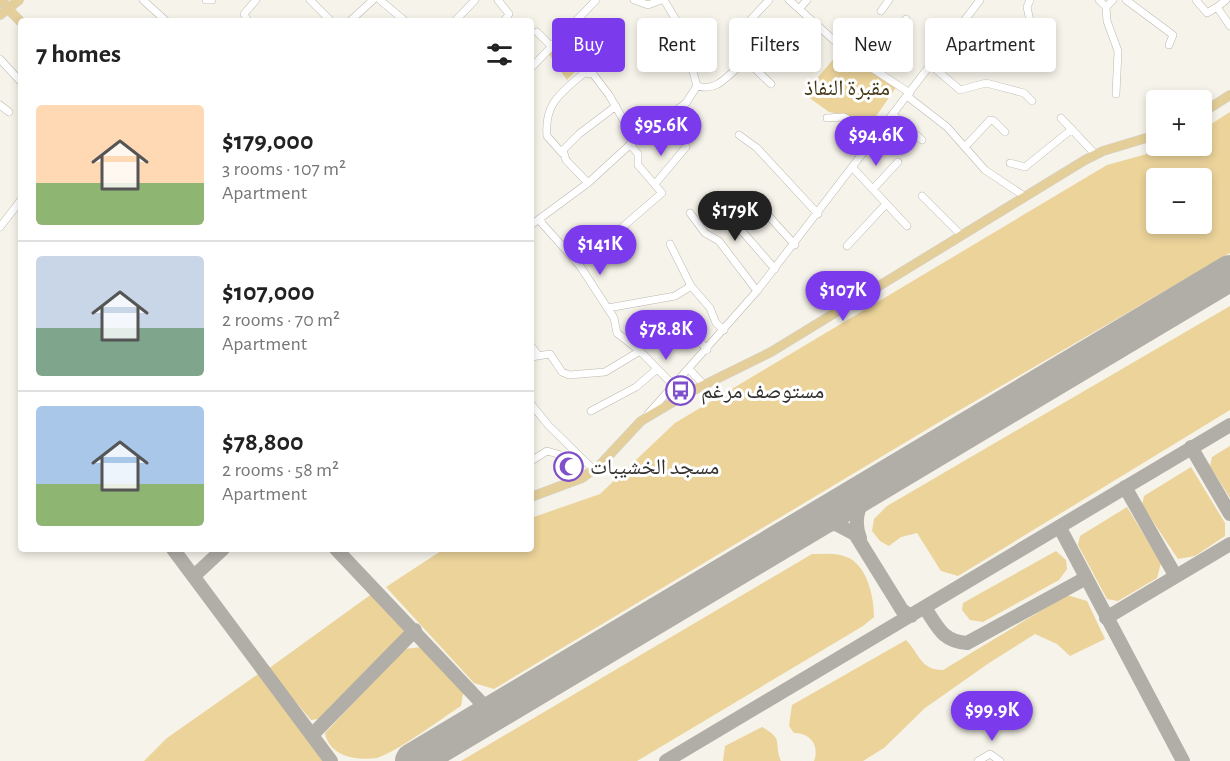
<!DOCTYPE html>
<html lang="en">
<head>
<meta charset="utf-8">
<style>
  body { margin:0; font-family:"Alegreya Sans","Noto Naskh Arabic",sans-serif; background:#f6f6f6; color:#222; height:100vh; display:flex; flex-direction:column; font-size:22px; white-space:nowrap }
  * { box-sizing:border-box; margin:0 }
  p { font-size:20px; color:#767676 }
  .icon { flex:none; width:33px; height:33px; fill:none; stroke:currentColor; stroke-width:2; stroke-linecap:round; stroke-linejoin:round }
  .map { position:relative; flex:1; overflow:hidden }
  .details { position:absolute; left:18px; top:18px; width:516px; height:534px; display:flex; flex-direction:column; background:#fff; border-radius:6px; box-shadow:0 3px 9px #0003 }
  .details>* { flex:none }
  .banner { position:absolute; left:552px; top:18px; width:570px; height:54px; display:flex; gap:12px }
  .tools { position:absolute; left:1146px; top:90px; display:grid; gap:12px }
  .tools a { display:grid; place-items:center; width:66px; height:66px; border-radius:6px; background:#fff; box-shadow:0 3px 9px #0003; font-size:30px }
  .price { position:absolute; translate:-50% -51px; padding:0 14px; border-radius:21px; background:#7c3aed; color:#fff; font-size:20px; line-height:39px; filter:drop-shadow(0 2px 3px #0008) }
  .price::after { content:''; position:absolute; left:50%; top:36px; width:18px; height:14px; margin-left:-9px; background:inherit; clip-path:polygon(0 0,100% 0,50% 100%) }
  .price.current { background:#222; color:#fff }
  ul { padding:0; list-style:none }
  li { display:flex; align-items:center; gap:18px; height:150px; padding:0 18px }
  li+li { border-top:2px solid #e0e0e0 }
  li span { display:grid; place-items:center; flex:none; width:168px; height:120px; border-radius:6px; color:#555 }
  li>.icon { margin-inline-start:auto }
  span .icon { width:72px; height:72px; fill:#fffc; stroke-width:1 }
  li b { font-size:26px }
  h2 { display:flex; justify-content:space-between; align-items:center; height:72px; padding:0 18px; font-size:26px }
  .pill { padding:0 21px; border-radius:6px; background:#fff; box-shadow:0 3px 9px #0003; font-size:21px; line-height:54px }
  .pill.current { background:#7c3aed; color:#fff }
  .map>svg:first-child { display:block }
  .green { fill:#ebd39a; fill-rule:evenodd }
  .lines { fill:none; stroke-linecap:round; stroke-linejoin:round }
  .taxiway { stroke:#b1aea8; stroke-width:14 }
  .runway { stroke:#b1aea8; stroke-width:36 }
  .minor-casing { stroke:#bcb8b0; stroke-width:8 }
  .major-casing { stroke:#d2d2d1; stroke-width:10 }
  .minor { stroke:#fff; stroke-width:7 }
  .major { stroke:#e4cf9a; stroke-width:9 }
  .labels { text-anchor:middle; stroke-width:6; stroke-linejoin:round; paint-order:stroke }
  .park-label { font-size:22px; fill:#443715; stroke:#fff }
  .poi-label { font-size:22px; fill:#33312e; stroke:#fff; text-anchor:start }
</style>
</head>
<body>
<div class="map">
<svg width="1230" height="761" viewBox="0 0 1230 761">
  <rect width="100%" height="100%" fill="#f6f3ea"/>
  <path class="green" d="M581,20L595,36L588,59L567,80L548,53Z
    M841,50L897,86L870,125L850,116L829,112L804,94Z
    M1230,112V253L941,421L494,689L474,683L386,587L444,549H531V518L600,494L675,423L1107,165L1176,146H1202V130ZM1156,178H1202V224H1156Z
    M1230,306V410L958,576L941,571L917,533L901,537L889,546L880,541L872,531L874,519L887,506Z
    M1230,446V498L1210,466L1212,457Z
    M1191,467L1225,523V536L1195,556L1178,559L1142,505L1144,496Z
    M1127,507L1161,563L1157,578L1118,601L1107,599L1078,545L1080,536Z
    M1056,551L1066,560L1067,569L1059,580L983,622L970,620L962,610L963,603Z
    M812,554C824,554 837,552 849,558C868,568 874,598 874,617L863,626L637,761H461Z
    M373,593L401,621L404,627L403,637L325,718L311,720L268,669Z
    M1067,595L1087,601L1105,639L1070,656L1057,644L1035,634L989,663L925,708L884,748L863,761H814C820,745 810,733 794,733L789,726L792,705L906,640C920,654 920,670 943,670Z
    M422,647L464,688L461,706C439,720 400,750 377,758C356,761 329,756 325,733L404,649Z
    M261,672L324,761H144L167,738Z
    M762,727C785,740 773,742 781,761H723L725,746Z"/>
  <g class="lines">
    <path class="taxiway" d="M1221,279L1230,276
      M1191,447L1230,514
      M1125,487L1175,575
      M806,526L836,524L855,534L902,610L911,616
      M1060,528L1183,761
      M860,538C852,518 860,502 873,486
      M173,549L331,761
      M336,549L491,713
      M194,576L223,549
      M925,608C938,627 942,641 967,643L1086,578
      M1106,618L1230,544
      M313,734L415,630
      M666,761L1230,425"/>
    <path class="runway" d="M413,761L1230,273"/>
    <defs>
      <path id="minor" d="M143,0L166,21
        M206,0H212
        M310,0L331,21
        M380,0L405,21
        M498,0L509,14L504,21
        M634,0L648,5L661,0
        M789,0L847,52L910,93
        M1099,0L1106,7L1107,21L1118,51L1116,94
        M1126,0L1173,35L1169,45
        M1196,0L1207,13L1217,7
        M1226,0L1217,7L1230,26
        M1106,7L1113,0
        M799,9L807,0
        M881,11L889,0
        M580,17L618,61
        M248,21L244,14L256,0
        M350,21L373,0
        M455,21L475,0
        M743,28L769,0
        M537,32L552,47
        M1022,41L1030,21L1027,7L1030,0
        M0,59L21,82
        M931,65L960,90L986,83L1024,93L1032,101
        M531,68L596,0
        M874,69L906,19
        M697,86C720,93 729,71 747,61L771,84
        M907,96L947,127L985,170L1024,196
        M0,105L9,112
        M893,115L922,140
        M827,118L844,117L878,135
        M1061,118L1095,154
        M739,135L757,148L818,214
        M965,147L990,120L994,121L1005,132
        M562,153L547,136C544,103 562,92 584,73L593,74L609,95L635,140
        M1010,163L1025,167L1072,129
        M853,168L907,226
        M588,183L566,160L563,150L579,134L616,106
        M655,184L686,147
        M873,189L898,162
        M922,196L960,234
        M690,213L705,233L719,241L757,291
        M766,213L795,245
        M539,220L580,266L614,318L617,333L640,351L674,386
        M531,225L588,183L635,140L686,103L697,86L692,68L695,51L664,0
        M0,227L21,200
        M619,230L662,193L638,165V154L630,144
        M741,230L775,269
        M670,244L691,286L710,308L716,323L724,330
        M847,246L886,204
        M608,308L675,296L691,286
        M668,337L689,328L707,350
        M531,346L538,355
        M531,357L550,354L562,372L569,375L605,372L640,351
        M689,369L704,385
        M531,404L549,426L594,470
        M591,411L636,387L657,369
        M648,414L757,291L980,0
        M531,461L547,451L561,455L576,453
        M978,761L990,754L1000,761"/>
      <path id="major" d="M0,3L4,0
        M8,9L21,22
        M0,15L19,0
        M1202,113L1230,95
        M531,497L582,478L600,465L641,421L690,392L771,352L1085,160L1103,151L1156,135"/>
    </defs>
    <use href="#minor" class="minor-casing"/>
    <use href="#major" class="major-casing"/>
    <use href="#minor" class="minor"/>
    <use href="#major" class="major"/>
  </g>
  <defs>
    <symbol id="bus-ring" viewBox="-11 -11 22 22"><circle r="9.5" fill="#fff" stroke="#7f50c9" stroke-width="1.5"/><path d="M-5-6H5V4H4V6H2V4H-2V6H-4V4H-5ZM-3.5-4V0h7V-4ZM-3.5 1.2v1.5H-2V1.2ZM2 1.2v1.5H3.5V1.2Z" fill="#7f50c9"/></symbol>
    <symbol id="mosque-ring" viewBox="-11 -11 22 22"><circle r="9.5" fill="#fff" stroke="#7f50c9" stroke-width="1.5"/><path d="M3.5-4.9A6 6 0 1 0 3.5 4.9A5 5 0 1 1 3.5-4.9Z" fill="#7f50c9"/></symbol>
  </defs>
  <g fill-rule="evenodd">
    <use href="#bus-ring" x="664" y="374" width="33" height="33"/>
    <use href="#mosque-ring" x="552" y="450" width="33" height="33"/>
  </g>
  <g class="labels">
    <g class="park-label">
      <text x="847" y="95">مقبرة النفاذ</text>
    </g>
    <g class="poi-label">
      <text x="701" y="398">مستوصف مرغم</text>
      <text x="590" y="474">مسجد الخشيبات</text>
    </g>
  </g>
</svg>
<div class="tools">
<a>+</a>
<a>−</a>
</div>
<b class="price" style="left:661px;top:157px">$95.6K</b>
<b class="price" style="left:876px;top:167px">$94.6K</b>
<b class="price current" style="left:735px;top:242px">$179K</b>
<b class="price" style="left:600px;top:276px">$141K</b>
<b class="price" style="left:843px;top:322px">$107K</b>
<b class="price" style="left:666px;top:361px">$78.8K</b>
<b class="price" style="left:992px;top:742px">$99.9K</b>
<div class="banner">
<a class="pill current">Buy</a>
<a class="pill">Rent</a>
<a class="pill">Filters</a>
<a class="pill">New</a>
<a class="pill">Apartment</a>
</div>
<section class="details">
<h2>7 homes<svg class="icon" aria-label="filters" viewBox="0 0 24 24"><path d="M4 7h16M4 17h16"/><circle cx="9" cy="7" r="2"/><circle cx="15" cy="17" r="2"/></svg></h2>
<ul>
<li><span style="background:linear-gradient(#ffd9b3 65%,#8fb573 0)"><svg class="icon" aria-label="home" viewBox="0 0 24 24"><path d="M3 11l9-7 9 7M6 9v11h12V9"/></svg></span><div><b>$179,000</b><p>3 rooms · 107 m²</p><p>Apartment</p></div></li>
<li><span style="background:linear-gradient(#c9d6e8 60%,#7fa58c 0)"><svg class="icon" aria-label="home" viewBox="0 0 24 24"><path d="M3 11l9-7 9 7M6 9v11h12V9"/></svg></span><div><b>$107,000</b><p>2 rooms · 70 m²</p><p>Apartment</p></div></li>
<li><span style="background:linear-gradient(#a9c7e8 65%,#8fb573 0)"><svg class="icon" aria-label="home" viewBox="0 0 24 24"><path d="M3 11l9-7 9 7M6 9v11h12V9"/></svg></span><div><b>$78,800</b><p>2 rooms · 58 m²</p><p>Apartment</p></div></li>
</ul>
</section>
</div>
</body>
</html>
